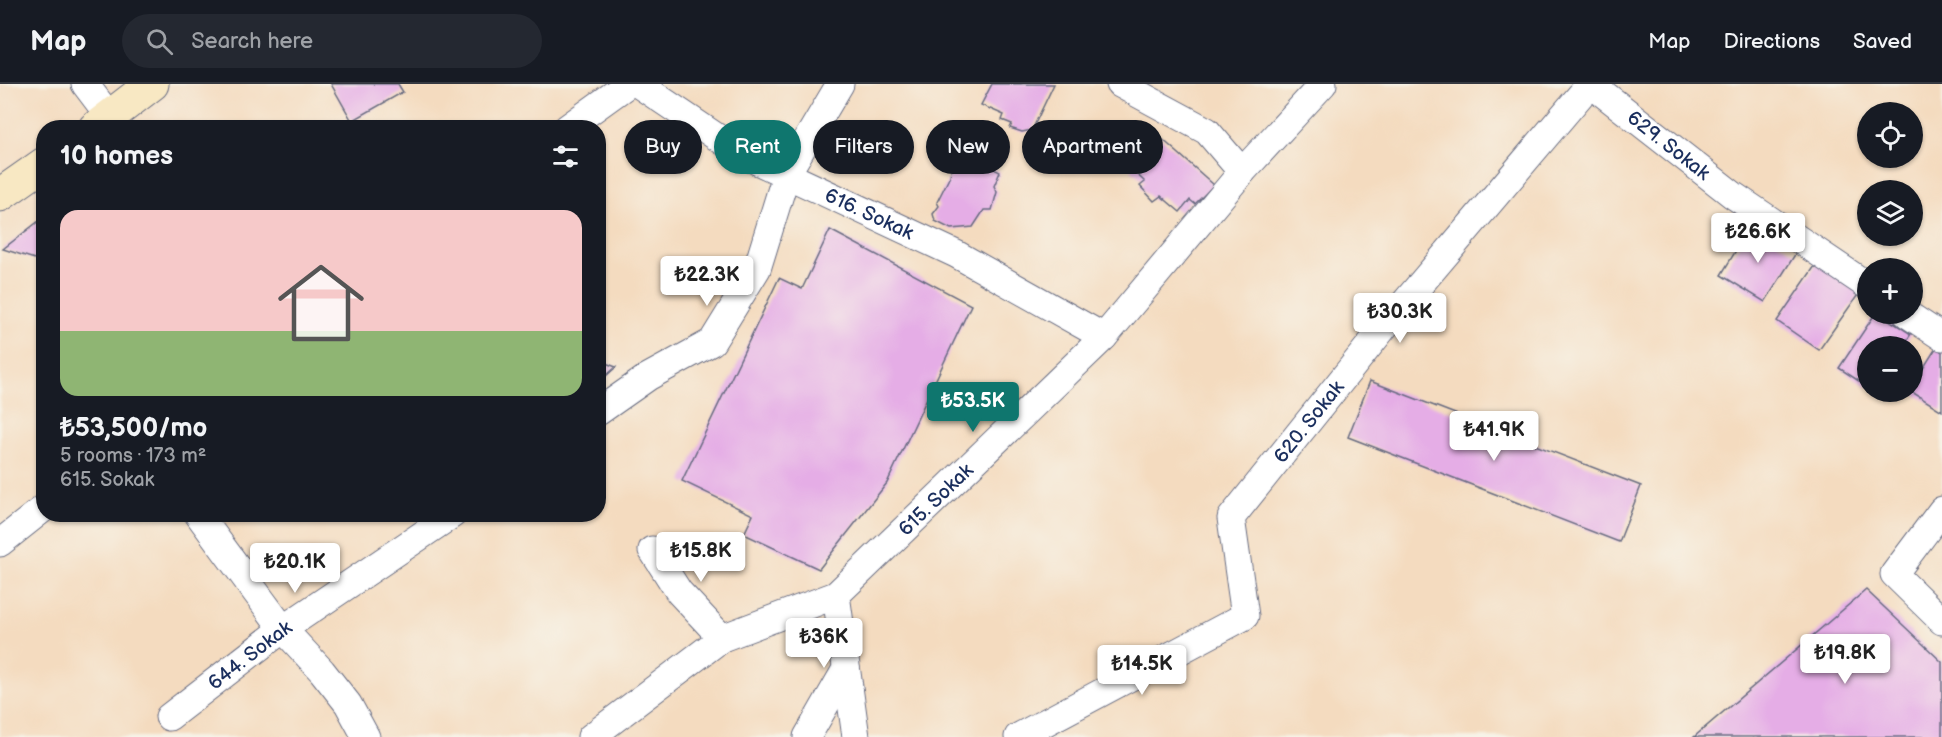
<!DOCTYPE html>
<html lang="en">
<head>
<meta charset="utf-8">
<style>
  body { margin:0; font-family:"Balsamiq Sans",sans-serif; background:#242831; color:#f1f3f6; height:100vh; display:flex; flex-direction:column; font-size:22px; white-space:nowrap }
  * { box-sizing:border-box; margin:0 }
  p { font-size:20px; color:#9ea1a6 }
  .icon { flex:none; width:33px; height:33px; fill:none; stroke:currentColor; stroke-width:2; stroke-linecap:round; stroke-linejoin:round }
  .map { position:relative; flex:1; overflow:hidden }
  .panel { position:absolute; left:36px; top:36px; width:570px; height:402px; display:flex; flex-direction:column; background:#171b24; border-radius:24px; box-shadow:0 2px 4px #0004 }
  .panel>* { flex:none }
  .hud { position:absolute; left:624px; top:36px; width:570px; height:54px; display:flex; gap:12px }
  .controls { position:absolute; left:1857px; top:18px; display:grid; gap:12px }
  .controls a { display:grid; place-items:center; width:66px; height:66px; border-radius:50%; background:#171b24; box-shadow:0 2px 4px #0004; font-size:30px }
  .price { position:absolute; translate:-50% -51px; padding:0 14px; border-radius:6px; background:#fff; color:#222; font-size:20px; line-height:39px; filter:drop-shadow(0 2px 3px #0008) }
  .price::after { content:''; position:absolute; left:50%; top:36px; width:18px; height:14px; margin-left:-9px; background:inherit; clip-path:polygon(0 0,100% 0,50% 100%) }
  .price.active { background:#0f766e; color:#fff }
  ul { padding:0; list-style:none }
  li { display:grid; align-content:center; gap:12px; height:318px; padding:0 24px }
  li span { display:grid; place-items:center; height:186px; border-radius:18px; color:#555 }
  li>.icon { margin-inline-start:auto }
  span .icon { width:108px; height:108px; fill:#fffc; stroke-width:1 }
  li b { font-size:26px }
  h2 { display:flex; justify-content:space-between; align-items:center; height:72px; padding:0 24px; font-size:26px }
  .tag { padding:0 21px; border-radius:27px; background:#171b24; box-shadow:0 2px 4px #0004; font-size:21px; line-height:54px }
  .tag.active { background:#0f766e; color:#fff }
  header { display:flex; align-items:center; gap:36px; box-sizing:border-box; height:84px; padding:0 30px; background:#171b24; border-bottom:2px solid #363941 }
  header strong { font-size:28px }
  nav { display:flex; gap:33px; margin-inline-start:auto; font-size:21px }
  .search { width:420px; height:54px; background:#242831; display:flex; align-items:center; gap:15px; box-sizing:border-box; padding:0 21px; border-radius:33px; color:#9ea1a6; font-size:22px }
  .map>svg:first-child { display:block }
  .building { fill:#e5ade6 }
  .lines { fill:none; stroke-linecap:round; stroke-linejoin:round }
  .street-casing { stroke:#676b80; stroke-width:29 }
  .secondary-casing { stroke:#676b80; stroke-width:35 }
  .street { stroke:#fff; stroke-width:27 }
  .secondary { stroke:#f8e8c3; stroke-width:33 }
  .labels { text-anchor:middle; stroke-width:5; stroke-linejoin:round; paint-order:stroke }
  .street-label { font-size:20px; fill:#1b2f5e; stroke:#f7f3e8 }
</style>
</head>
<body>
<header>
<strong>Map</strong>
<div class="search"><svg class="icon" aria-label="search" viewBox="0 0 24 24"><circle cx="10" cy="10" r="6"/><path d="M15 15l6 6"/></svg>Search here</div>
<nav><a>Map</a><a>Directions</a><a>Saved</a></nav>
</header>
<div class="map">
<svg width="1942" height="653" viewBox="0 0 1942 653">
  <rect width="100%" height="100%" fill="#f7f3e8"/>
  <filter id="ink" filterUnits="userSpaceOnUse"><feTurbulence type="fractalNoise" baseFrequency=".0167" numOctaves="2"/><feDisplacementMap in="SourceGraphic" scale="12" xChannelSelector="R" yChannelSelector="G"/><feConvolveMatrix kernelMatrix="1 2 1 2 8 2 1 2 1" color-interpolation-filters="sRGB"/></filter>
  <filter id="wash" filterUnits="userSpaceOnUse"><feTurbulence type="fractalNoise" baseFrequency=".008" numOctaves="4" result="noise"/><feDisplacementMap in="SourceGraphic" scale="24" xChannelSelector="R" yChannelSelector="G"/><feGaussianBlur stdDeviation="1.35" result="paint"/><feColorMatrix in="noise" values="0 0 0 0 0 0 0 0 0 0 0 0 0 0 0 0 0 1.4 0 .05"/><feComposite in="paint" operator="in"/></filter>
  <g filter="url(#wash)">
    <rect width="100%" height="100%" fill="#f4dbbf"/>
    <g id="blocks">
      <path class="building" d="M331,0H398L403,8L352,37Z
        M992,0H1054L1032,46L1022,48L1010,44L1012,40L1002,36L1004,31L981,21Z
        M1160,53L1214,101L1195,120L1190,116L1180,128L1161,112L1154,117L1140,102L1145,98L1131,85Z
        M960,63L984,74L982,79L1000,88L994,102L997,108L992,126H984L973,143L951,145L935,137L933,130L939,122L937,118L950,92L952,79Z
        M44,133V178L3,165Z
        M1751,142L1796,169L1765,218L1721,191Z
        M830,146L971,221L887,399L819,485L744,450L753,431L682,397L779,194L802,205Z
        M1817,179L1860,208L1819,266L1777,237Z
        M1875,230H1880L1911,250L1903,262H1868V303L1839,284Z
        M1936,264L1942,268V327L1912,308V302Z
        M598,276L616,283L598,299Z
        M1370,297L1641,402L1619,458L1348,353Z
        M1866,506L1942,578V653H1694Z"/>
    </g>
  </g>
  <g filter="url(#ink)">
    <use href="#blocks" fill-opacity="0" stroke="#676b80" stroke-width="1.5"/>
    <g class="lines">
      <defs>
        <g id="street">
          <path d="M85,0L110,33"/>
          <path id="s1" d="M638,0L742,70L956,170L1104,253"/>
          <path d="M1120,0L1207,47L1242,88"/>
          <path id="s2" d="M1591,0L1733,111L1868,202"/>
          <path d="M567,44L628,0"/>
          <path d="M1907,230L1942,253"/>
          <path d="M598,328L648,293L712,258L757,185L786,91L840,0"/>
          <path d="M1942,426L1894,490L1942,537"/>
          <path d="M198,430L283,545L322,587L348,620L366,653"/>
          <path d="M0,459L44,424"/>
          <path d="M652,466L679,508L722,554"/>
          <path d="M836,511L856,653"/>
          <path id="s3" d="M169,633L283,545L453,430"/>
          <path id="s4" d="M591,653L722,554L836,511L1104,253L1242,88L1323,0"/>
          <path d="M807,653L846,585"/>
          <path id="s5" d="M1018,653L1245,532L1231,434L1385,242L1590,0"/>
        </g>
        <path id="secondary" d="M95,44L152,0
          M0,111L44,80"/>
      </defs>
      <use href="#street" class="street-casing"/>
      <use href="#secondary" class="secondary-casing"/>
      <use href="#street" class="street"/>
      <use href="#secondary" class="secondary"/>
    </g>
  </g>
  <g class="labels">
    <g class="street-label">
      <text dy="7" stroke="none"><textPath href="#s2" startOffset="99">629. Sokak</textPath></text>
      <text dy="7" stroke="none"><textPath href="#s1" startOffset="266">616. Sokak</textPath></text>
      <text dy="7" stroke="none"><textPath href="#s5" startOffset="480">620. Sokak</textPath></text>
      <text dy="7" stroke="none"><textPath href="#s4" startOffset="424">615. Sokak</textPath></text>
      <text dy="7" stroke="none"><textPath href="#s3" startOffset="102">644. Sokak</textPath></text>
    </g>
  </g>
</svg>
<div class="controls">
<a><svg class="icon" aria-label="locate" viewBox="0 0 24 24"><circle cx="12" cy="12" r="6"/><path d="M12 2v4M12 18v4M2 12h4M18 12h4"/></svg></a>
<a><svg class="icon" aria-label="layers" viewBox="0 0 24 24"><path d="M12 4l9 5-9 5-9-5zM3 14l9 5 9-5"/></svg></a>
<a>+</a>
<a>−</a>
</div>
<b class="price" style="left:1758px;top:180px">₺26.6K</b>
<b class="price" style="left:707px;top:223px">₺22.3K</b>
<b class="price" style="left:1400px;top:260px">₺30.3K</b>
<b class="price active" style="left:973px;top:349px">₺53.5K</b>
<b class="price" style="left:1494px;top:378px">₺41.9K</b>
<b class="price" style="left:701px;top:499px">₺15.8K</b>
<b class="price" style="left:295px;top:510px">₺20.1K</b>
<b class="price" style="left:824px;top:585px">₺36K</b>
<b class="price" style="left:1845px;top:601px">₺19.8K</b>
<b class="price" style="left:1142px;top:612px">₺14.5K</b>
<div class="hud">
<a class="tag">Buy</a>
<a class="tag active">Rent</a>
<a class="tag">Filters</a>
<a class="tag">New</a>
<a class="tag">Apartment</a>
</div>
<section class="panel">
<h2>10 homes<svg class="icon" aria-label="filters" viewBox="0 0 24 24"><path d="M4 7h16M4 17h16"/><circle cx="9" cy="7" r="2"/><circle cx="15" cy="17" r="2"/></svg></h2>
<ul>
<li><span style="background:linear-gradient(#f6c9c9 65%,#8fb573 0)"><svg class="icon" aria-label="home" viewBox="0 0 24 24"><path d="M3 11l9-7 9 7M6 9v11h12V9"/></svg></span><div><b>₺53,500/mo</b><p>5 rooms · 173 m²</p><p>615. Sokak</p></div></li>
</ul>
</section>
</div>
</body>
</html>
